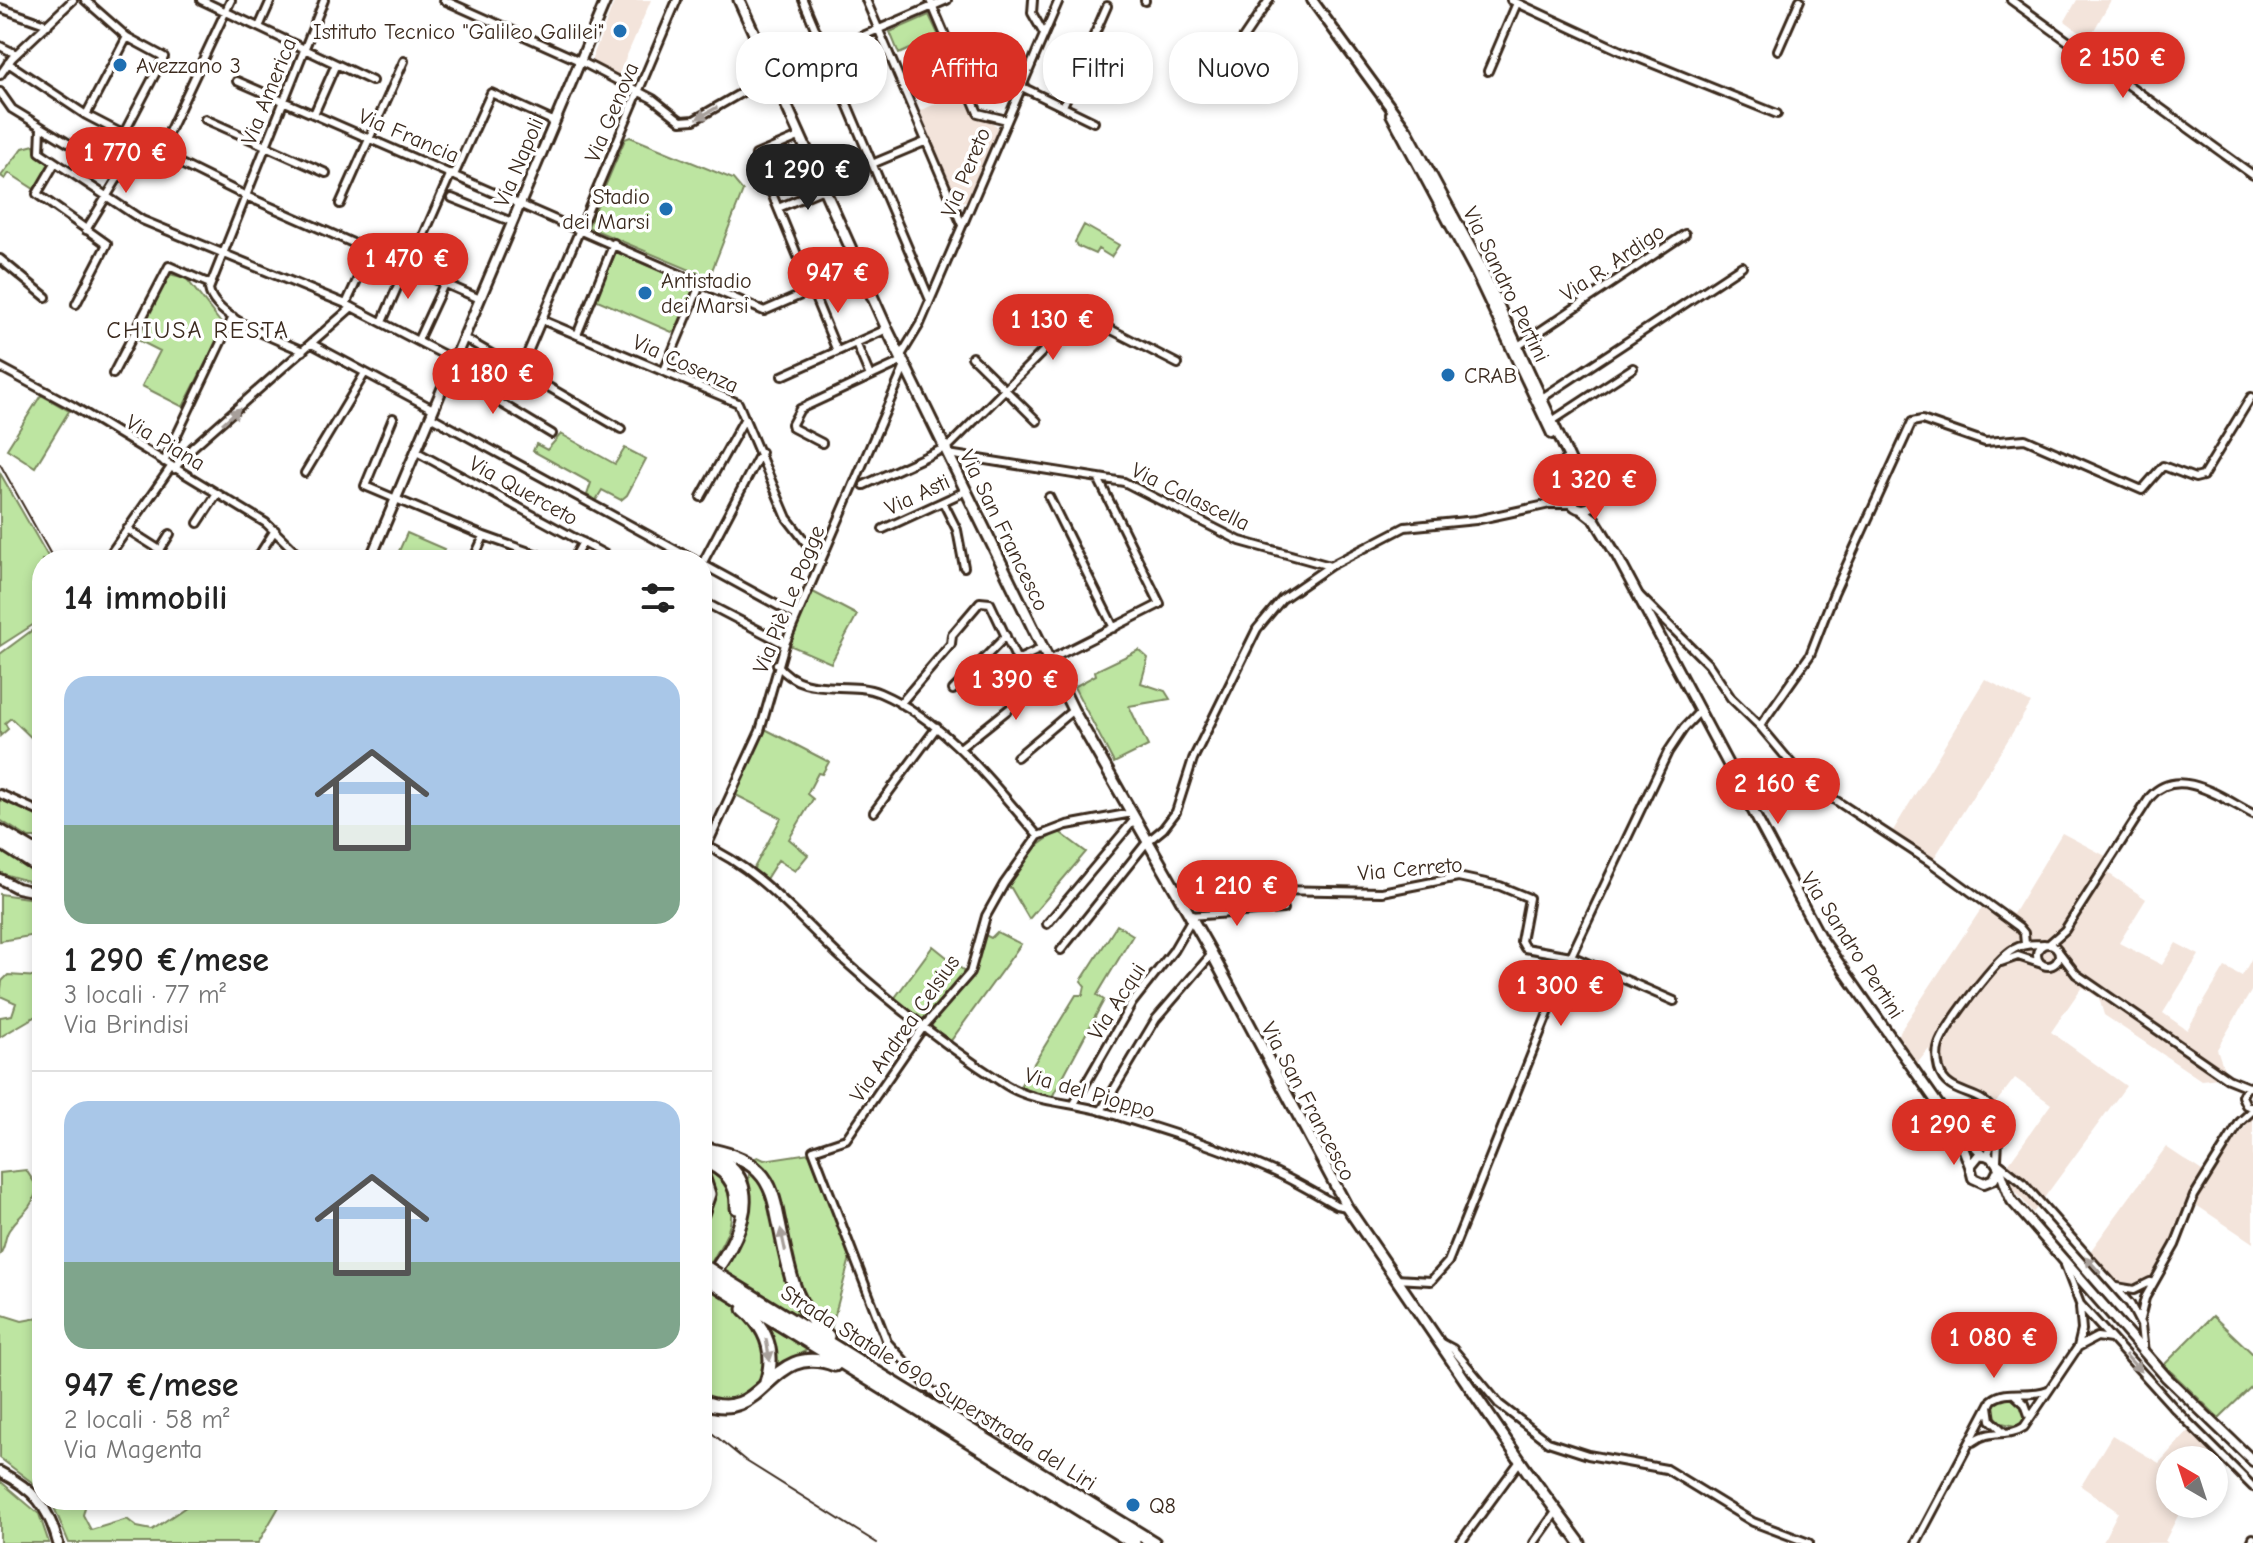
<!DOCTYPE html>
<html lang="it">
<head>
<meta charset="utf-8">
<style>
  body { margin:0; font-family:"Comic Neue",sans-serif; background:#f6f6f6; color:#222; height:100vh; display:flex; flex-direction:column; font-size:30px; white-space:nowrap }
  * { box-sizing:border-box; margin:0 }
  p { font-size:26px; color:#767676 }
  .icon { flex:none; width:44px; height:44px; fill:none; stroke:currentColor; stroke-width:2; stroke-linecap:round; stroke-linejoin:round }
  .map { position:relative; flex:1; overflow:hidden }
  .details { position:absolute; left:32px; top:550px; width:680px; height:960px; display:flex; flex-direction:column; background:#fff; border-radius:32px; box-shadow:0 4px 12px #0003 }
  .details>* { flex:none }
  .hud { position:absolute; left:736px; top:32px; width:760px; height:72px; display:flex; gap:16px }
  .needle { width:52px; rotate:321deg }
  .fabs { position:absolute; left:2156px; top:1446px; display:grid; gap:16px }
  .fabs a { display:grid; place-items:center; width:72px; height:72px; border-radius:50%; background:#fff; box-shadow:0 4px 12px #0003; font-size:40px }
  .price { position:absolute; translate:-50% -68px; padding:0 18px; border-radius:28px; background:#d93025; color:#fff; font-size:26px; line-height:52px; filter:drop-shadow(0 2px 4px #0008) }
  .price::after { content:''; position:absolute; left:50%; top:48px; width:24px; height:18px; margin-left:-12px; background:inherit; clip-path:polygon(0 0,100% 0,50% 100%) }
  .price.active { background:#222; color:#fff }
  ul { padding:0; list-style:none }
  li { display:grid; align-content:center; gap:16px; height:424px; padding:0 32px }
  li+li { border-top:2px solid #e0e0e0 }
  li span { display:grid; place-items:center; height:248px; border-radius:24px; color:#555 }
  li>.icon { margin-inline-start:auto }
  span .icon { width:144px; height:144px; fill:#fffc; stroke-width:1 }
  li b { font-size:34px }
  h2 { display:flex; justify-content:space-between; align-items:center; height:96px; padding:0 32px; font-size:34px }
  .pill { padding:0 28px; border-radius:32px; background:#fff; box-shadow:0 4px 12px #0003; font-size:28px; line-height:72px }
  .pill.active { background:#d93025; color:#fff }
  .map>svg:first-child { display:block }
  .built { fill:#f3e4db }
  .green { fill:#bde5a1; stroke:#7c8860; stroke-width:2 }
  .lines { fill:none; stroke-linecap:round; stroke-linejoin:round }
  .street-casing { stroke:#3b2a1e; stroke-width:12 }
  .secondary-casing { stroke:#3b2a1e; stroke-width:14 }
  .primary-casing { stroke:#3b2a1e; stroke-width:15 }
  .highway-casing { stroke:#3b2a1e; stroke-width:17 }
  .street { stroke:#fff; stroke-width:6 }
  .secondary { stroke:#fff; stroke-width:8 }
  .primary { stroke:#fff; stroke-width:9 }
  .highway { stroke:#fff; stroke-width:11 }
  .rail { stroke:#3b2a1e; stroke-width:2 }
  .highway-bridge-casing { stroke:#3b2a1e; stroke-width:17; stroke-linecap:butt }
  .highway-bridge { stroke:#fff; stroke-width:11 }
  .oneway { fill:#a79f9a }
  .poi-dot { fill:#1f6fb2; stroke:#fff; stroke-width:3 }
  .labels { text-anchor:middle; stroke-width:7; stroke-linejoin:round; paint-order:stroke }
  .poi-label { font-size:22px; fill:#3b2a1e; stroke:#fff; text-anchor:start }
  .street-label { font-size:22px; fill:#3b2a1e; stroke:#fff }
  .neighbourhood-label { font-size:24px; letter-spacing:2px; fill:#3b2a1e; stroke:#fff }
</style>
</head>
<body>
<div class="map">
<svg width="2253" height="1543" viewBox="0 0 2253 1543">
  <rect width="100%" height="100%" fill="#fff"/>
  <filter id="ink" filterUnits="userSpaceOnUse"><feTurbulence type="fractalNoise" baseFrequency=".0125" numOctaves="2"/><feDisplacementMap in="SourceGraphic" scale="16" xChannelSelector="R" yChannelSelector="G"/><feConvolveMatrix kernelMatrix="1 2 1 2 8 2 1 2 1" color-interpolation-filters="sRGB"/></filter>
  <g filter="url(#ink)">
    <path class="built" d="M615,0H651L618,76L591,61Z
      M2077,0H2111L2089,39L2065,21Z
      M966,90L977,117L989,120L998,127L967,201L958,202L920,111Z
      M1985,679L2031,703L1933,860L1891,834Z
      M2062,833L2115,861L2108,873L2146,899L2119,943L2162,965L2176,943L2199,955L2163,1013L2187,1030L2225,967L2242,976L2253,956V988L2217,1049L2224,1069L2219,1078L2201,1080L2104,1015L2099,998L2082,987L2051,1032L2126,1086L2033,1213L2009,1183L2004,1170L2051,1104L2015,1078L1987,1114L1983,1108L1945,1089L1933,1072L1929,1049L1915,1066L1895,1039L1987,900L2013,914Z
      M2253,1115V1243L2196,1205L2183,1242L2153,1290L2137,1293L2115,1283L2089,1253L2166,1147L2211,1177Z
      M2189,1430L2211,1453L2207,1460H2170V1504H2184L2165,1541L2168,1543H2102L2118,1512L2081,1486L2112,1435L2159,1463Z"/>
    <path class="green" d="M929,15L939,36L899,54L890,32Z
      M630,137L733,179L743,191L709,278L588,227L625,139Z
      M34,145L36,155L50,164L34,189L9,173L5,179L1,176L23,148Z
      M1084,225L1119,245L1111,257L1098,249L1095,254L1077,246L1075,242Z
      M616,252L695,286L674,333L595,299Z
      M169,274L186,278L224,327L183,407L142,386L160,351L136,339Z
      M41,395L69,411L35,467L7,449Z
      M561,434L615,464L625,448L646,459L627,495L621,500L602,490L596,500L587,495L591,483L533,451L536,444L547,450Z
      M0,473L50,560H42V619L0,646Z
      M407,533L444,549L438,560H395Z
      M811,591L857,615L831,663L787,644Z
      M42,623V748L11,718L5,723L8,729L0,736V654Z
      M1139,650L1148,658L1141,683L1165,691L1170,699L1129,706L1148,746L1114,763L1074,687L1096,675L1095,671Z
      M765,729L829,762L822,774L818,773L807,794L813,799L789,839L808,855L795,871L778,860L766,879L753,870L781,818L734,794Z
      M0,796L38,814L42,846L35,838H29L0,820Z
      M1058,831L1086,852L1029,919L1011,888L1004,887L1030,851Z
      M0,849L42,874V885L0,873Z
      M0,894L42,900V934L0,941Z
      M1117,925L1133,935L1097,995L1104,1000L1052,1097L1019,1088L1076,995H1083L1085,986L1081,981Z
      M997,932L1021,944L950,1042L932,1028L931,1022L972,974L983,934L991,938Z
      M933,946L968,974L923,1019L894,999Z
      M8,975L39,977L42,989L41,1013L0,1037V1017L12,1015L16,1003L0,996L2,981Z
      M809,1153L850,1258L830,1333L803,1306L773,1189L752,1159L758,1157L764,1160Z
      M702,1164L727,1178C736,1219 732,1227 711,1263L702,1258L707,1173Z
      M26,1170L38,1188C29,1214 22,1211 9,1230C4,1238 6,1246 0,1254V1173Z
      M753,1171L765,1185L787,1281L800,1317L721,1269L748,1208L749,1174Z
      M39,1278H42V1490L0,1458V1314L22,1321L38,1318Z
      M708,1287C730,1301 762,1321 766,1349C771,1387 736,1410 702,1394V1298Z
      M2213,1316L2253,1354V1385L2219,1418L2164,1365Z
      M768,1324L809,1349L774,1368L765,1326Z
      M2010,1396L2026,1410L2024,1421L2016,1426L2002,1423L1992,1413L1995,1399Z
      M0,1481L39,1514L49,1543H0Z
      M51,1500H87L83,1515L91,1530L127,1519L137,1527L152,1530L196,1500H283L258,1543H69Z"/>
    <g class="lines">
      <defs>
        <path id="street" d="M85,0L127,37L164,57L123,135
          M201,0L372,81
          M444,0L580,61L653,99L681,121L694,120L774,74L947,0
          M803,0L930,300
          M866,0L962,225
          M930,0L978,113L1007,120
          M1033,0L1032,13L1044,34
          M1511,0L1621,51L1777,114
          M2011,0L2253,175
          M1145,1V0
          M0,8L48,25
          M259,27L271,0
          M1242,40L1269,0
          M0,46L16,54
          M1778,50L1800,0
          M8,63L86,115L159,153L246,196L480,299
          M1488,71L1517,3
          M0,75L12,58L73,0
          M237,81L764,311L861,269
          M1022,87L1094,122
          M0,92L12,109L76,148
          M1063,106L1107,6
          M314,114L336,64
          M86,115L127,37
          M205,119L326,173
          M41,128L40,152L142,220L346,304L454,360
          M801,136L756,155L837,351
          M159,153L231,0
          M55,163L37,194L107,244L76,304
          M872,164L927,141
          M454,175L491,93L555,122
          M452,198L512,222
          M340,204L404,61
          M778,208L826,188
          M86,230L139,143
          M0,259L46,297
          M409,269L451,173
          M346,304L370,252
          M542,320L738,403L787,518L821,562
          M382,322L406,267
          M577,335L614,243
          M464,338L621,429
          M418,340L444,284
          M856,343L870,376
          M312,344L433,409
          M1518,346L1685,234
          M303,351C278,339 214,319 209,289L324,0
          M900,357L920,324L1059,0
          M972,357L1037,421
          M0,367L73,406L266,523L304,560
          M520,371L677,0
          M664,371L701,283
          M449,372L552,434
          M113,374L169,266L210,284
          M782,376L887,329
          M1542,398L1742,266
          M430,416L694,560
          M393,418L365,486L484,536L552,560
          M1552,421L1633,368
          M822,443L793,428L792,424L800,409L903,361
          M415,451L615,560
          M948,454L1124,482L1240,541L1330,566L1405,527L1476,520L1550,504H1573
          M164,462L233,317
          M174,469L193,447L352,307
          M305,473L365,373
          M864,485L949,446L1084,310L1104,326L1178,364
          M701,497L745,418
          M1049,497L1114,628
          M943,502L957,530L964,567
          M1553,502L1570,492
          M198,523L217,494
          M127,529L160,550L170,534
          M883,529L966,491
          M106,560L171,467
          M256,560L275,530
          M473,560L484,536
          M573,560L583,542
          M702,564L761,452
          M702,564L797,616
          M1640,596L1709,665L1731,698L1760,726L1806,781L1930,862L2019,927L2024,933L2025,944
          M702,601L785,644
          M1049,660L1160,604L1098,478
          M777,664C803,699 846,679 880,693C947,722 992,783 1038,836
          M953,690L1006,636
          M900,704L951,644L952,635L980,602L990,603L1017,660L1043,648
          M1760,726L1810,655L1834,593L1912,422L1922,420L1985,442L2025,439L2142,490L2163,466L2195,478L2203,476L2251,397
          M960,748L1054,673
          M1017,757L1073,710
          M0,794L42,813
          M874,812L937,727
          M702,844C761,869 800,921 847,963C896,1007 950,1049 1006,1085C1034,1103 1074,1102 1105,1112C1159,1129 1214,1145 1266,1168C1290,1178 1313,1192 1336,1205L1347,1207
          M707,846L760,731L785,644L905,366
          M1173,888L1382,892L1458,877L1500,886L1529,898L1521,941L1525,948L1571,956L1674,1001
          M1189,916L1283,909
          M1047,924L1135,819
          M2049,944L2065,930L2150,797C2179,764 2223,799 2253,814
          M2037 955a11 11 0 1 1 22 0a11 11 0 1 1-22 0Z
          M1061,950L1147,842L1163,829L1176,812L1193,759L1257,629L1282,599L1330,566
          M2059,952L2076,974L2228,1079L2248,1087
          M2001,962L2018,956L2039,963
          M2253,1086L2246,1088L2242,1096L2246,1105L2253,1108
          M1074,1104L1132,1003L1173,951L1191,920
          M1101,1111L1156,1019L1212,954
          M1988,1154L1995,1132
          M1997,1162C1997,1146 2001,1128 1994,1113C1982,1088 1947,1098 1939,1069C1937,1061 1936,1053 1939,1045C1946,1025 1997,958 2014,949C2024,943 2034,945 2044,944
          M1998,1163L2022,1182L2130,1304L2141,1325L2144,1353
          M2065,1265L2080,1304L2175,1409L2253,1487
          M1395,1279L1431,1281L1448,1262L1571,956L1668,752L1684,728L1699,712
          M2116,1287L2134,1290L2150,1282
          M2140,1319L2145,1298L2175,1245L2194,1196L2240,1122L2253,1110
          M1440,1342L1453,1349L1499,1404L1548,1442L1588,1455L1666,1469L1753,1522L1809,1543
          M2078,1347L2097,1337L2111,1339
          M2015,1395L2025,1404L2030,1418
          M1989,1406L1991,1420L2004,1432
          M1014,1438L932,1391L887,1342L813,1150L846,1139L924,1026L970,973L986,916L1004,884L1038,836L1067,825L1132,813
          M1973,1442C1989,1428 2008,1438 2024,1427L2078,1347L2082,1330L2080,1307
          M1460,1543L1520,1461
          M1534,1543L1556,1512
          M1916,1543L1992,1400C2007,1388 2028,1398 2048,1390
          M2251,1543L2253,1538"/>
        <path id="secondary" d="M1312,0L1407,130L1480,265L1571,462L1587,482
          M1391,114L1474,269L1552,434
          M1565,461L1571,489
          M1569 495a14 14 0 1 1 28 0a14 14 0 1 1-28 0Z
          M1581,509L1595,520L1617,556L1819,935L1952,1124L1983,1154
          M370,560L606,0
          M0,879L17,888L42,893
          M1957,1132L1970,1166
          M1999,1169L1994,1179L1984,1183L1973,1178L1970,1166L1979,1155C2002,1152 2001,1183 2012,1201L2166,1377L2253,1461
          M0,1472C35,1490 48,1506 58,1543"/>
        <path id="primary" d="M739,0L887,329L1073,710L1212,954L1347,1207L1527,1471L1580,1543"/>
        <path id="highway" d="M0,831L42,856
          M0,842L42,869
          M702,1148C722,1152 745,1157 759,1172C771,1184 775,1202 778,1218C788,1263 791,1306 828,1336
          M702,1160C725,1169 738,1182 737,1208
          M702,1173L709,1194L702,1214
          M718,1275L1154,1543
          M713,1283L1134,1543
          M702,1288C732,1253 775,1181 711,1156
          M744,1309C767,1329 776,1353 766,1382
          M702,1401C766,1428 767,1339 835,1365"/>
      </defs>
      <use href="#street" class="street-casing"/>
      <use href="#secondary" class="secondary-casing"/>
      <use href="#primary" class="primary-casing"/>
      <use href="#highway" class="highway-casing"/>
      <use href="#street" class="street"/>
      <use href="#secondary" class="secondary"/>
      <use href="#primary" class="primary"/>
      <use href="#highway" class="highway"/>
      <path class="rail" d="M0,464L54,560
        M702,1425L746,1461L877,1543"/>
      <defs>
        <path id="highway-bridge" d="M707,1268L718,1275
          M702,1277L713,1283"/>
      </defs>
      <use href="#highway-bridge" class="highway-bridge-casing"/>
      <use href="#highway-bridge" class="highway-bridge"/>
    </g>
    <defs><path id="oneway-solid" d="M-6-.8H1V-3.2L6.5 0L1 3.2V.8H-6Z" transform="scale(2)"/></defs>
    <g class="oneway">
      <use href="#oneway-solid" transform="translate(707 113) rotate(150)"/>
      <use href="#oneway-solid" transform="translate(231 416) rotate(-42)"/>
      <use href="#oneway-solid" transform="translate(783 1240) rotate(-102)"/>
      <use href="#oneway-solid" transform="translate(2093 1265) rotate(-132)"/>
      <use href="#oneway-solid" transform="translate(768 1350) rotate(80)"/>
      <use href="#oneway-solid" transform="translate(2133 1363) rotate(48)"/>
    </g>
  </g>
  <g class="poi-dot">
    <circle cx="620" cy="31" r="8"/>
    <circle cx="120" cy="65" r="8"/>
    <circle cx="666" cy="209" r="8"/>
    <circle cx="645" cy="293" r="8"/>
    <circle cx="1448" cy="375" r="8"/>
    <circle cx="1133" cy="1505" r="8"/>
  </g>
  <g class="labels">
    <g class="poi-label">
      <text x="604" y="39" text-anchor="end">Istituto Tecnico "Galileo Galilei"</text>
      <text x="136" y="73">Avezzano 3</text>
      <text x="650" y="204" text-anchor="end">Stadio<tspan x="650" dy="25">dei Marsi</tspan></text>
      <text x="661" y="288">Antistadio<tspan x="661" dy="25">dei Marsi</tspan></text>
      <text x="1464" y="383">CRAB</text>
      <text x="1149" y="1513">Q8</text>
    </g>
    <g class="street-label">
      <text transform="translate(268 91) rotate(-68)" y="8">Via America</text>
      <text transform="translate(611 112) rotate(-67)" y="8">Via Genova</text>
      <text transform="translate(409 135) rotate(23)" y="8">Via Francia</text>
      <text transform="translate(518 162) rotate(-67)" y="8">Via Napoli</text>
      <text transform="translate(965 172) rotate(-67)" y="8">Via Pereto</text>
      <text transform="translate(1612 262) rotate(-34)" y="8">Via R. Ardigo</text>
      <text transform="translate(1507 284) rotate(64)" y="8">Via Sandro Pertini</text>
      <text transform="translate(686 363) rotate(24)" y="8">Via Cosenza</text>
      <text transform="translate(166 442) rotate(31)" y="8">Via Piana</text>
      <text transform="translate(524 490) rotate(29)" y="8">Via Querceto</text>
      <text transform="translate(917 494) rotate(-25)" y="8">Via Asti</text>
      <text transform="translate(1191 496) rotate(26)" y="8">Via Calascella</text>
      <text transform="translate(1005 530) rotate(64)" y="8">Via San Francesco</text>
      <text transform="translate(788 599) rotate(-68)" y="8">Via Piè Le Pogge</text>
      <text transform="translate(1410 868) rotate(-5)" y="8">Via Cerreto</text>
      <text transform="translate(1853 945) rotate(57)" y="8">Via Sandro Pertini</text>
      <text transform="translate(1116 1001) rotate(-57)" y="8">Via Acqui</text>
      <text transform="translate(904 1028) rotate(-55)" y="8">Via Andrea Celsius</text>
      <text transform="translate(1090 1092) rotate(16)" y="8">Via del Pioppo</text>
      <text transform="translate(1309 1101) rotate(62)" y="8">Via San Francesco</text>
      <text transform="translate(939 1387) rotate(32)" y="8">Strada Statale 690 Superstrada del Liri</text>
    </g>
    <g class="neighbourhood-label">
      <text x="198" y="338">CHIUSA RESTA</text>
    </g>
  </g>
</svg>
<div class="fabs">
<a><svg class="needle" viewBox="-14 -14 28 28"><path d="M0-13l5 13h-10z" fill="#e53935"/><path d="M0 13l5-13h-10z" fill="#767676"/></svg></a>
</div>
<b class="price" style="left:2123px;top:100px">2 150 €</b>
<b class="price" style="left:126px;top:195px">1 770 €</b>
<b class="price active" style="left:808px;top:212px">1 290 €</b>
<b class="price" style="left:408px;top:301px">1 470 €</b>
<b class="price" style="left:838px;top:315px">947 €</b>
<b class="price" style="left:1053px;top:362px">1 130 €</b>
<b class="price" style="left:493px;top:416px">1 180 €</b>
<b class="price" style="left:1595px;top:522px">1 320 €</b>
<b class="price" style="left:1016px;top:722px">1 390 €</b>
<b class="price" style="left:1778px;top:826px">2 160 €</b>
<b class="price" style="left:1237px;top:928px">1 210 €</b>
<b class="price" style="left:1561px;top:1028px">1 300 €</b>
<b class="price" style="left:1954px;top:1167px">1 290 €</b>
<b class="price" style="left:1994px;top:1380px">1 080 €</b>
<div class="hud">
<a class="pill">Compra</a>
<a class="pill active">Affitta</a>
<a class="pill">Filtri</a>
<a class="pill">Nuovo</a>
</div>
<section class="details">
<h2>14 immobili<svg class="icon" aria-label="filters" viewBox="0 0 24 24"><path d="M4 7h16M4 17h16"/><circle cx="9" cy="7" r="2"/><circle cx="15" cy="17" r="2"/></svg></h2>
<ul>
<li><span style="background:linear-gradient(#a9c7e8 60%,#7fa58c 0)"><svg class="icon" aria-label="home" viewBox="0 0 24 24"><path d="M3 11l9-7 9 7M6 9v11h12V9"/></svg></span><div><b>1 290 €/mese</b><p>3 locali · 77 m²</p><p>Via Brindisi</p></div></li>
<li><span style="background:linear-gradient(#a9c7e8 65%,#7fa58c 0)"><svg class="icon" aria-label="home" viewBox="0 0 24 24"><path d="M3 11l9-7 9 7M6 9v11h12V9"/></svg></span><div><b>947 €/mese</b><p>2 locali · 58 m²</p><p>Via Magenta</p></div></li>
</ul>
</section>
</div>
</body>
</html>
